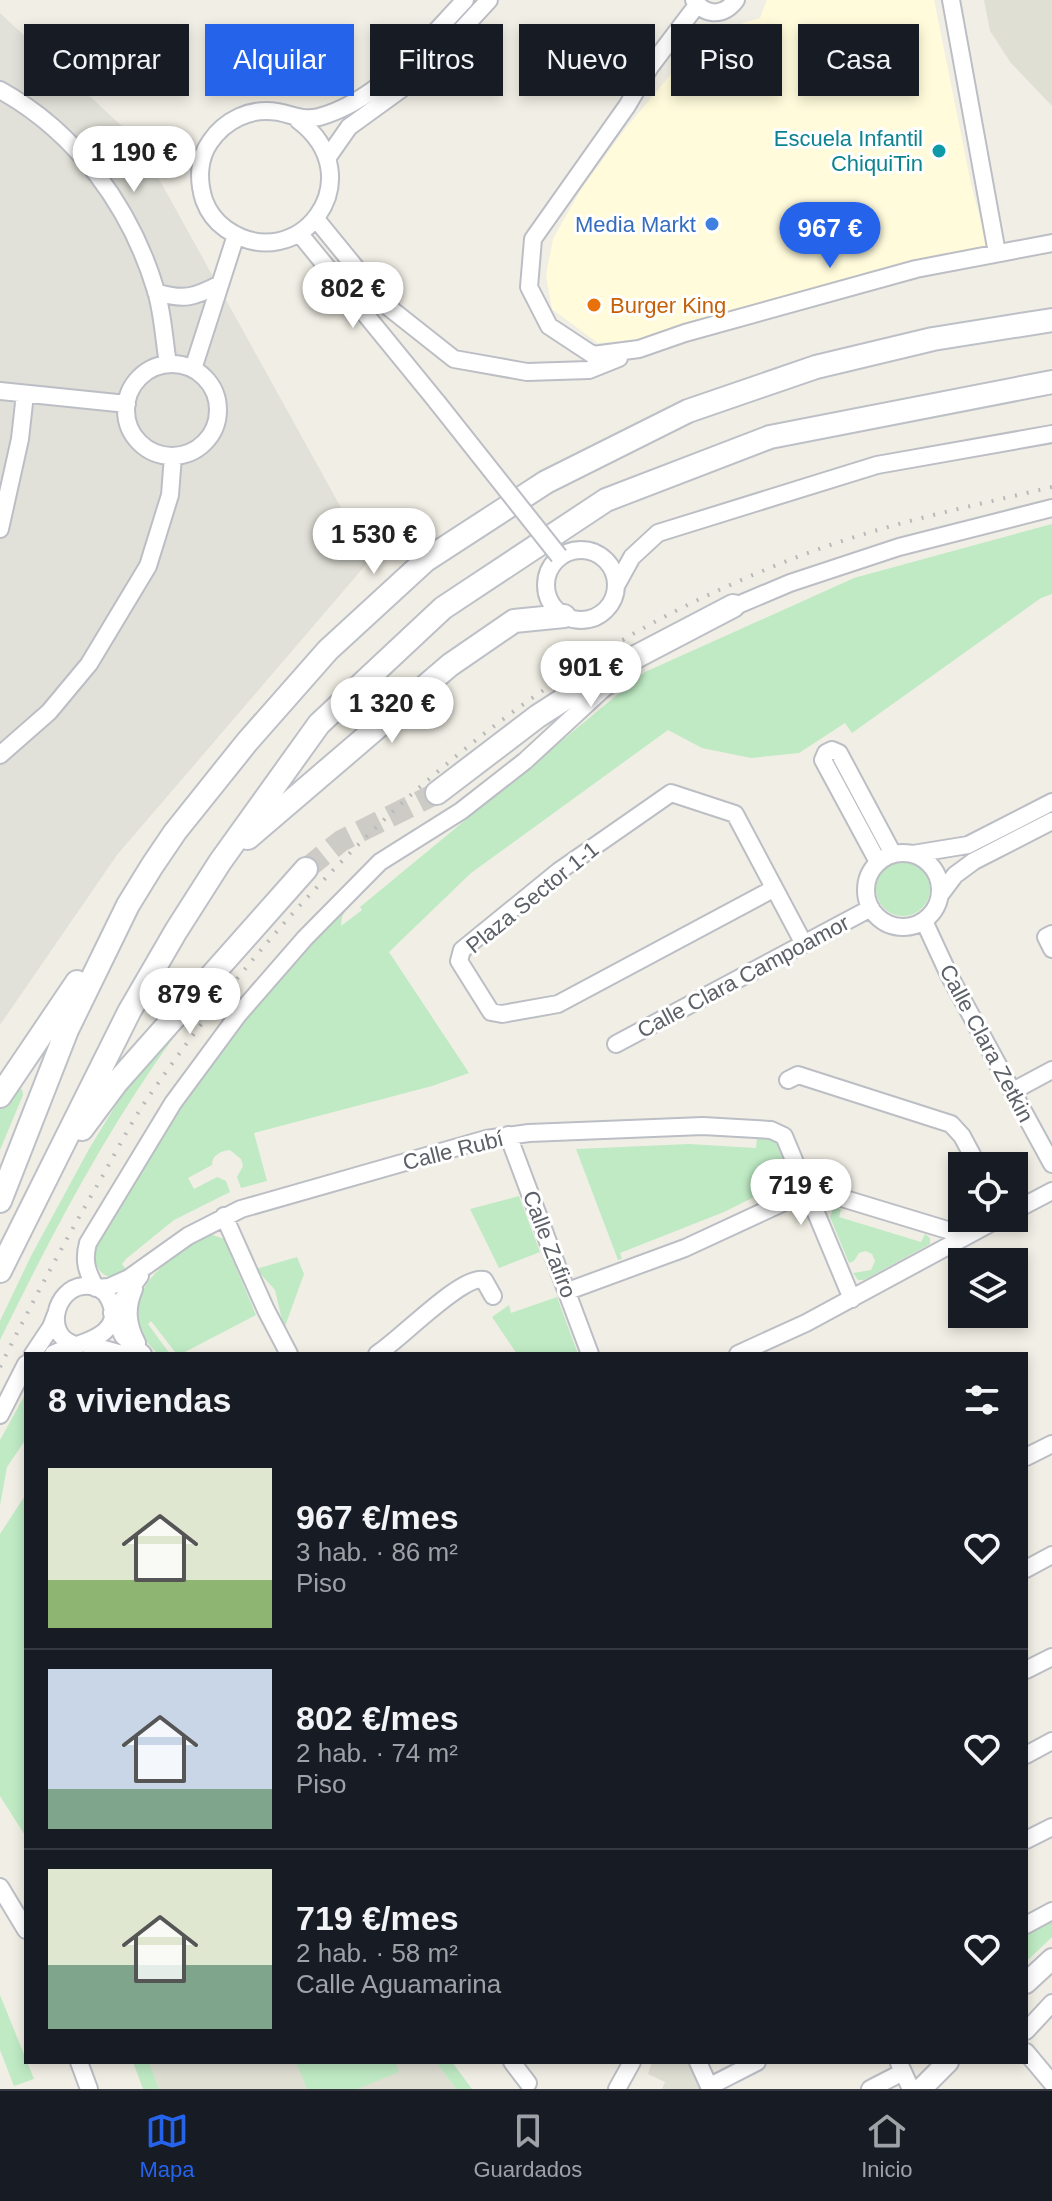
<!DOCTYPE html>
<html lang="es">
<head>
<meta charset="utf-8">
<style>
  body { margin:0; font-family:Arial,sans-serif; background:#242831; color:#f1f3f6; height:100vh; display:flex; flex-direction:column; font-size:30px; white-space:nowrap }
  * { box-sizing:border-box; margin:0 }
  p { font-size:26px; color:#9ea1a6 }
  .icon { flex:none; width:44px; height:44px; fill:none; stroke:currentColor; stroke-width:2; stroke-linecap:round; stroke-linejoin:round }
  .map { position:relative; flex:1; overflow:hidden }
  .sheet { position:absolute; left:24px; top:1352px; width:1004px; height:712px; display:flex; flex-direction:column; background:#171b24; border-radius:0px; box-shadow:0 4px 12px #0003 }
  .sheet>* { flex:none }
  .banner { position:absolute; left:24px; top:24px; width:1004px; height:72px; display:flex; gap:16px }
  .controls { position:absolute; left:948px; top:1152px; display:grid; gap:16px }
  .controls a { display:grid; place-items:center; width:80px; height:80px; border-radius:0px; background:#171b24; box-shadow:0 4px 12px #0003; font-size:40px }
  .price { position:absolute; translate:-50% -68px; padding:0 18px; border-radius:28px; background:#fff; color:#222; font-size:26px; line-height:52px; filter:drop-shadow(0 2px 4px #0008) }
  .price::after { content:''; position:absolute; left:50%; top:48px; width:24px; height:18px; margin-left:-12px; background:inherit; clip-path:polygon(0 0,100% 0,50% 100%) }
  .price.active { background:#2563eb; color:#fff }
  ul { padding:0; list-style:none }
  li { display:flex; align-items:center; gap:24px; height:200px; padding:0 24px }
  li+li { border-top:2px solid #363941 }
  li span { display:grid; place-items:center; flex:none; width:224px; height:160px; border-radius:0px; color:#555 }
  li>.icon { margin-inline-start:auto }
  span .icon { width:96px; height:96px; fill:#fffc; stroke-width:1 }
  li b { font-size:34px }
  h2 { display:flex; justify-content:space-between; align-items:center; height:96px; padding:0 24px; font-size:34px }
  .pill { padding:0 28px; border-radius:0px; background:#171b24; box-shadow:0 4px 12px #0003; font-size:28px; line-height:72px }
  .pill.active { background:#2563eb; color:#fff }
  .tabs { display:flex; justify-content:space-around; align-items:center; height:112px; border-top:2px solid #363941; background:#171b24; font-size:22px; color:#9ea1a6 }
  .tabs a { display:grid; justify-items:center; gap:4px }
  .tabs .active { color:#2563eb }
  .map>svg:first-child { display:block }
  .commercial { fill:#fffbdb }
  .industrial { fill:#e1e1d9 }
  .education { fill:#e0dfd4 }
  .green { fill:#bfeac4 }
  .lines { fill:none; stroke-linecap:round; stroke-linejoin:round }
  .secondary-tunnel { stroke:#cccbc6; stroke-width:22; stroke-dasharray:22 11; stroke-linecap:butt }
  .minor-casing { stroke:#bcbec5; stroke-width:20 }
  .tertiary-casing { stroke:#bcbec5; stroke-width:24 }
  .secondary-casing { stroke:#bdc0c7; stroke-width:26 }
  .minor { stroke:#fff; stroke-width:16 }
  .tertiary { stroke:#fff; stroke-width:20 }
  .secondary { stroke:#fff; stroke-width:22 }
  .rail { stroke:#b8b9ba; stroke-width:4; stroke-dasharray:2 10; stroke-linecap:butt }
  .minor-bridge-casing { stroke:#bcbec5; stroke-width:20; stroke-linecap:butt }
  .minor-bridge { stroke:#fff; stroke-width:16 }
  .culture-dot { fill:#0f9aa8; stroke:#fff; stroke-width:3 }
  .shop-dot { fill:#3f7fe0; stroke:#fff; stroke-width:3 }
  .food-dot { fill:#e8710a; stroke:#fff; stroke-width:3 }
  .labels { text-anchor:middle; stroke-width:6; stroke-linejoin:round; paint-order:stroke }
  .culture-label { font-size:22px; fill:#0d838f; stroke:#fff; text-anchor:end }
  .shop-label { font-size:22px; fill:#366cbe; stroke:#fff; text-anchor:end }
  .food-label { font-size:22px; fill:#c56008; stroke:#fff; text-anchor:start }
  .street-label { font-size:22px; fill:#5c6067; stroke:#fff }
</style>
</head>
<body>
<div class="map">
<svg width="1052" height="2089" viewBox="0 0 1052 2089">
  <rect width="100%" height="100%" fill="#f1efe5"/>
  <path class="commercial" d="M767,0H934L971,184L988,248L753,306L643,339L598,343L552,309L546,275L553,239L580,191L625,129L704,35L760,18Z"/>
  <path class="industrial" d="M0,13L138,141L370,560L117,855L0,1025Z"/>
  <path class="education" d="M984,0H1052V106L1011,63L990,31Z
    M149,2062H436L456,2089H159Z
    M652,2062H687L706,2089H662L665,2082L648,2074Z"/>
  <path class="green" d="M1052,524V594L1041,598L852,733L845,723L799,753L751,758L702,748L668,730L471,873L389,952L469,1073L432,1086L254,1133L267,1181L241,1188L237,1177L243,1166L241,1159L230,1150C221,1151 212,1155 212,1165L188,1178L194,1189L217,1177L226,1181L230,1192L174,1220L126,1259L122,1264L126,1270L119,1277C97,1280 92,1260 96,1242C171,1118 245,1006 349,904L342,917L341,926L362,910L360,907L645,672L854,578Z
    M876 889a27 27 0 1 1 54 0a27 27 0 1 1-54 0Z
    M173,1032L176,1034C106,1130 52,1234 0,1340V1321L31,1256L89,1149L133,1077Z
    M22,1089L23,1095L0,1150V1109L17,1090Z
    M757,1138L777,1141L792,1177L793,1184L788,1190L776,1197L770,1189L724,1212L620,1253L622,1259L618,1260L576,1149L689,1144L756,1148Z
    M519,1196L540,1252L499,1268L470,1209Z
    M838,1208L841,1209L839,1217L921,1242L925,1234L930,1238V1244L864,1280H858L853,1273L871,1270L875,1261L872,1254L866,1251L859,1253L854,1261L849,1263L830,1217L833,1210Z
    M210,1234L224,1239L256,1315L181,1354L175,1352L151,1321L148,1324L170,1354H158C104,1305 165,1256 210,1234Z
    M297,1257L304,1274L284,1329L275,1290L256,1269Z
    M557,1297L578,1354H517L492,1317L509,1305L511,1313Z
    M26,1393V1439L7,1467L0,1505V1440Z
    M26,1494V1837L0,1796V1534Z
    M1052,1918V1937L1028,1960L1026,1932Z
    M0,1995L34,2079L14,2086L0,2050Z
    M133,2062H149L159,2089H143Z
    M296,2062H395L399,2072L357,2089H307Z
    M436,2062H452L472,2089H456Z"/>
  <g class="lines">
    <path class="secondary-tunnel" d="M306,869L341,841L437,793"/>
    <defs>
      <path id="minor" d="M694,0C706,17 724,16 736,0
        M951,0L997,253
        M697,5L650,67L627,106L533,239L529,287L549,326L593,355L639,349L685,333L916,269L1052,243
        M0,90C76,132 131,207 156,291C163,314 164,340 168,364
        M298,120C375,178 298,279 226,229C216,222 208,211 204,200C198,181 198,159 210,142C225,120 251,107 278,112C294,115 302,121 319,117C380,100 424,43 465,0
        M328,157L349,127L418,77L489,0
        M316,219L387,306L454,359L527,372L589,370L619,358
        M299,233L437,402
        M156,292C184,301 195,297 220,284
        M126 410a46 46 0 1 1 92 0a46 46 0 1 1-92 0Z
        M193,369L236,235
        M0,391L127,404
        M0,529L20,439L25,394
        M546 585a35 35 0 1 1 70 0a35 35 0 1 1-70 0Z
        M616,586L632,557L658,533L877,465L1052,434
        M726,610L790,583L899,547L1052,508
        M628,670L602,690L525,761L461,811L380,862L305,938L238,1015L173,1103L88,1243C83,1261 87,1272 96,1288L109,1287L129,1278L188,1236L241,1209L486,1139L529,1133L703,1126L771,1130L784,1136L852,1299
        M0,755L49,712L89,664L148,566L170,495L173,456
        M866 890a37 37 0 1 1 74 0a37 37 0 1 1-74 0Z
        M913,854L968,845L1052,802
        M878,862L823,760L826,753L832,750L839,753L893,854
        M773,889L558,1004L502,1014L491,1012L459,961L462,950L559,871L671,793L735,814L804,944
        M940,895L955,875L974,861L1052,821
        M924,921L949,975L1052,1164
        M1052,934L1046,937L1052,949
        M616,1044L871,908
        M788,1080L798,1075L951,1124L962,1136L978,1166
        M1013,1091L1052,1070
        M508,1135L590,1354
        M1014,1211L1052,1191
        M224,1216L266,1310L289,1354
        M140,1276L112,1313L123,1336L143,1354
        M134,1289C126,1308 127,1324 137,1343
        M568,1291L685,1248L808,1191L822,1192L967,1236
        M86,1344L122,1354
        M33,1354L51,1327L56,1314
        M53,1354C75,1343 128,1338 109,1299C104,1289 94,1285 83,1286C55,1289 44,1334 73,1344
        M377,1354C400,1340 462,1274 484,1280L493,1296
        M738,1354L806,1323L1000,1218
        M0,1415L26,1364
        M1026,1457L1052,1444
        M1026,1569L1052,1555
        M1026,1670L1052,1657
        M1026,1755L1052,1741
        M1026,1840L1052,1827
        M0,1887L26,1930
        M1026,1925L1052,1911
        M1026,2031L1052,2003
        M1026,2052L1052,2083
        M79,2062L89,2089
        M512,2062L528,2083
        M698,2062L708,2084L712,2085L757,2062
        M899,2063L911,2089
        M617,2089L632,2062
        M870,2089L903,2072"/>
      <path id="tertiary" d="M1026,1983L1052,1959
        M921,2089L948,2062"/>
      <path id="secondary" d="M437,793L538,716L605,673L733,606
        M248,838L450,665L514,621L564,616
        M0,1096L77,982
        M82,1129L117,1082L306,869
        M0,1201L67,1030L128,905L152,866L175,832L247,742L328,650L426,560L546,482L688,411L816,367L933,339L1052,320
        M0,1271L129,1012L176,931L220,862L319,724L443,608L606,500L770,437L1052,382"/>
    </defs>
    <use href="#minor" class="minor-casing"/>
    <use href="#tertiary" class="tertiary-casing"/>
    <use href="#secondary" class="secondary-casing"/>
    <use href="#minor" class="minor"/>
    <use href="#tertiary" class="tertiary"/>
    <use href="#secondary" class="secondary"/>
    <path class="rail" d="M0,1367C32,1302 66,1239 102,1177C116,1152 129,1126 145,1102C287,895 474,706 704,597C759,571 818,547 878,530C935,513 994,501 1052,487"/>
    <defs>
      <path id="minor-bridge" d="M437,402L559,556"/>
    </defs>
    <use href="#minor-bridge" class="minor-bridge-casing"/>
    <use href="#minor-bridge" class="minor-bridge"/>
  </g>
  <circle class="culture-dot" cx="939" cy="151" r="8"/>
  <circle class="shop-dot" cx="712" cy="224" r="8"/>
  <circle class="food-dot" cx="594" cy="305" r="8"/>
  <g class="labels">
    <g class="culture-label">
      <text x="923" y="146">Escuela Infantil<tspan x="923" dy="25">ChiquiTin</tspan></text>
    </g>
    <g class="shop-label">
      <text x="696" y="232">Media Markt</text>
    </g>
    <g class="food-label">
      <text x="610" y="313">Burger King</text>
    </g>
    <g class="street-label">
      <text transform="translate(532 897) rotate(-39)" y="8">Plaza Sector 1-1</text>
      <text transform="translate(743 976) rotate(-28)" y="8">Calle Clara Campoamor</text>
      <text transform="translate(987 1043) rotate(62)" y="8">Calle Clara Zetkin</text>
      <text transform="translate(453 1150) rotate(-14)" y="8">Calle Rubí</text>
      <text transform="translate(550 1244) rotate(69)" y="8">Calle Zafiro</text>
    </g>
  </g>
</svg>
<div class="controls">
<a><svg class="icon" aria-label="locate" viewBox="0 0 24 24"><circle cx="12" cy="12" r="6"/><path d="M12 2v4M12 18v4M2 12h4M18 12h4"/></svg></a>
<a><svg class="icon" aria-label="layers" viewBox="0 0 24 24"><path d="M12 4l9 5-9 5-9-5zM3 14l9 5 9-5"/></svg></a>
</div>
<b class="price" style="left:134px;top:194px">1 190 €</b>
<b class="price active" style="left:830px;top:270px">967 €</b>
<b class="price" style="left:353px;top:330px">802 €</b>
<b class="price" style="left:374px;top:576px">1 530 €</b>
<b class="price" style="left:591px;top:709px">901 €</b>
<b class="price" style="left:392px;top:745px">1 320 €</b>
<b class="price" style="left:190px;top:1036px">879 €</b>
<b class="price" style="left:801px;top:1227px">719 €</b>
<div class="banner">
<a class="pill">Comprar</a>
<a class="pill active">Alquilar</a>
<a class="pill">Filtros</a>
<a class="pill">Nuevo</a>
<a class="pill">Piso</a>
<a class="pill">Casa</a>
</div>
<section class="sheet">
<h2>8 viviendas<svg class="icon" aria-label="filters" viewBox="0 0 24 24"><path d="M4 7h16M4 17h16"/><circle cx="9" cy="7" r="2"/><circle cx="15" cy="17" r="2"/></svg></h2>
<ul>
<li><span style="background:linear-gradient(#dfe7d0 70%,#8fb573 0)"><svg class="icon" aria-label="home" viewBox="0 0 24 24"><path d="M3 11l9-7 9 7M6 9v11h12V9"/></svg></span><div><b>967 €/mes</b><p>3 hab. · 86 m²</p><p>Piso</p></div><svg class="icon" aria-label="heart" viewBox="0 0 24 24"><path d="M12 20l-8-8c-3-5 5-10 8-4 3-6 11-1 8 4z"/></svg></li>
<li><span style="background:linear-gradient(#c9d6e8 75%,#7fa58c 0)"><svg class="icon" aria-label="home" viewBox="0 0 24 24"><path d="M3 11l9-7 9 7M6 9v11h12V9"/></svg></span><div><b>802 €/mes</b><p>2 hab. · 74 m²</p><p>Piso</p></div><svg class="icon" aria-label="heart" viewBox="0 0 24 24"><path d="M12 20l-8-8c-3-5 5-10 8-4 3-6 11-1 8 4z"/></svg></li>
<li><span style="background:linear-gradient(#dfe7d0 60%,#7fa58c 0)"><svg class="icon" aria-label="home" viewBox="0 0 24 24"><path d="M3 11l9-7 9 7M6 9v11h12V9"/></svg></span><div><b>719 €/mes</b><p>2 hab. · 58 m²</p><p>Calle Aguamarina</p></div><svg class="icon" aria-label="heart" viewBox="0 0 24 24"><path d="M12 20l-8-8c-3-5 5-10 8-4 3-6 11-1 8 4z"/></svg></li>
</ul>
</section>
</div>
<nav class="tabs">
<a class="active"><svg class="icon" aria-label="map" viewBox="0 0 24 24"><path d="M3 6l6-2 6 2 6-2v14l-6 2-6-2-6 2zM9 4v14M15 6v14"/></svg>Mapa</a>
<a><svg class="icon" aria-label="saved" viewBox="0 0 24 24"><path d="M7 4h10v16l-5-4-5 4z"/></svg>Guardados</a>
<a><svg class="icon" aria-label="home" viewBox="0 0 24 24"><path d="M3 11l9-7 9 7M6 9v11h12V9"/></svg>Inicio</a>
</nav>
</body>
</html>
